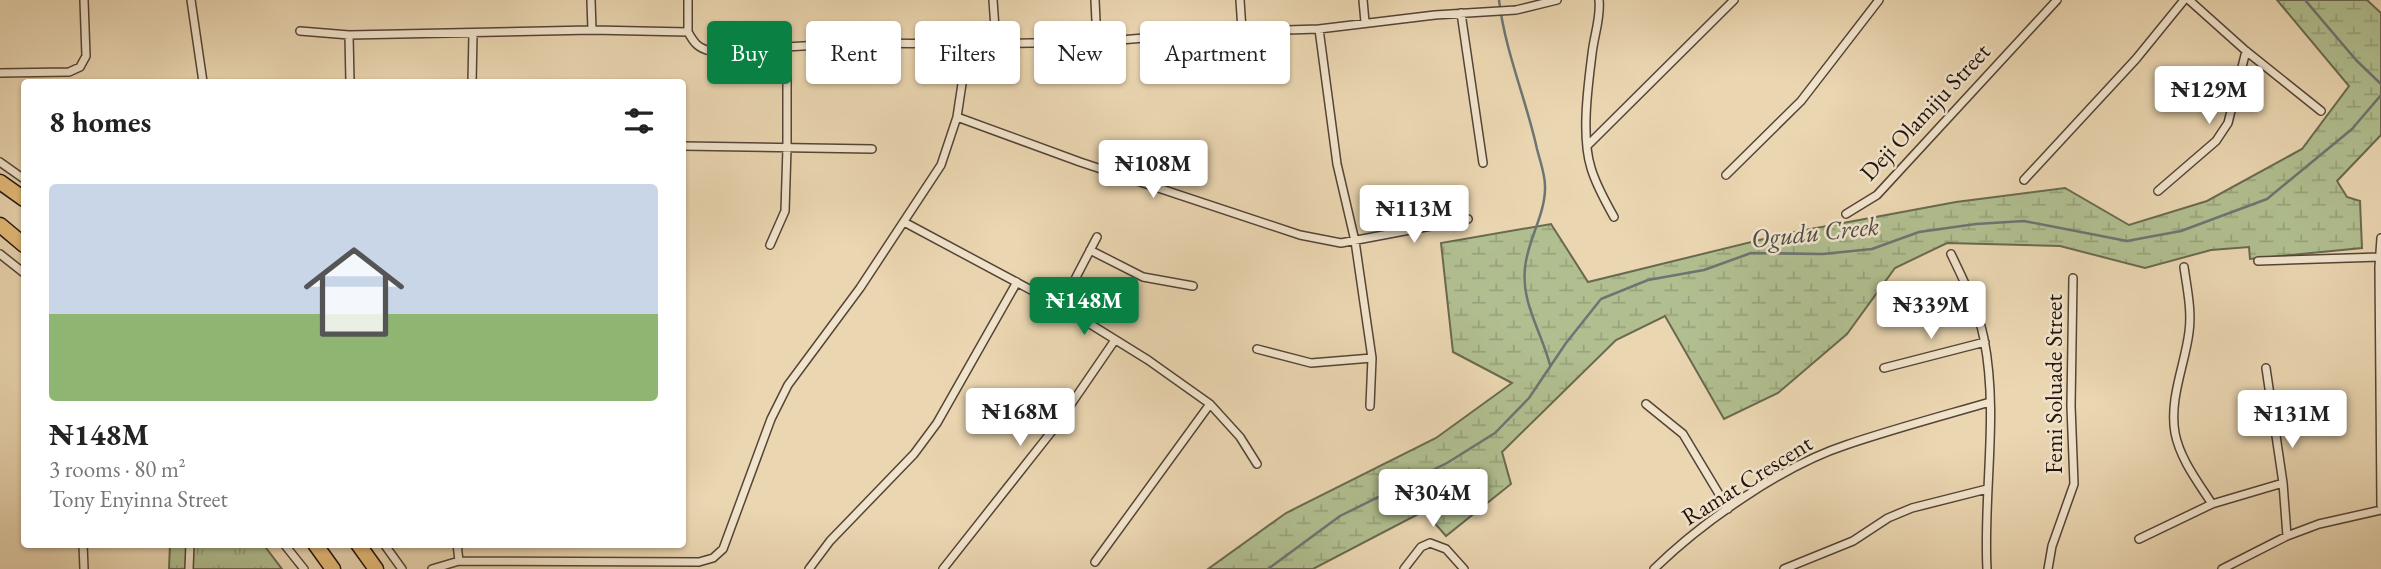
<!DOCTYPE html>
<html lang="en">
<head>
<meta charset="utf-8">
<style>
  body { margin:0; font-family:"EB Garamond",serif; background:#f6f6f6; color:#222; height:100vh; display:flex; flex-direction:column; font-size:26px; white-space:nowrap }
  * { box-sizing:border-box; margin:0 }
  p { font-size:23px; color:#767676 }
  .icon { flex:none; width:38px; height:38px; fill:none; stroke:currentColor; stroke-width:2; stroke-linecap:round; stroke-linejoin:round }
  .map { position:relative; flex:1; overflow:hidden }
  .panel { position:absolute; left:21px; top:79px; width:665px; height:469px; display:flex; flex-direction:column; background:#fff; border-radius:7px; box-shadow:0 2px 5px #0004 }
  .panel>* { flex:none }
  .banner { position:absolute; left:707px; top:21px; width:665px; height:63px; display:flex; gap:14px }
  .price { position:absolute; translate:-50% -60px; padding:0 16px; border-radius:7px; background:#fff; color:#222; font-size:23px; line-height:46px; filter:drop-shadow(0 2px 4px #0008) }
  .price::after { content:''; position:absolute; left:50%; top:42px; width:21px; height:16px; margin-left:-10px; background:inherit; clip-path:polygon(0 0,100% 0,50% 100%) }
  .price.active { background:#0b8043; color:#fff }
  ul { padding:0; list-style:none }
  li { display:grid; align-content:center; gap:14px; height:371px; padding:0 28px }
  li+li { border-top:2px solid #e0e0e0 }
  li span { display:grid; place-items:center; height:217px; border-radius:7px; color:#555 }
  li>.icon { margin-inline-start:auto }
  span .icon { width:126px; height:126px; fill:#fffc; stroke-width:1 }
  li b { font-size:30px }
  h2 { display:flex; justify-content:space-between; align-items:center; height:84px; padding:0 28px; font-size:30px }
  .tag { padding:0 24px; border-radius:7px; background:#fff; box-shadow:0 2px 5px #0004; font-size:24px; line-height:63px }
  .tag.active { background:#0b8043; color:#fff }
  .map>svg:first-child { display:block }
  .grass { fill:url(#grass-tufts); stroke:#6a694f; stroke-width:2 }
  .wetland { fill:url(#wetland-marsh); stroke:#6a694f; stroke-width:2 }
  .lines { fill:none; stroke-linecap:round; stroke-linejoin:round }
  .stream { stroke:#6c7573; stroke-width:2.5 }
  .minor-casing { stroke:#554437; stroke-width:10 }
  .motorway-casing { stroke:#23130e; stroke-width:17 }
  .minor { stroke:#f1e4cc; stroke-width:7 }
  .motorway { stroke:#e5bb78; stroke-width:14 }
  .labels { text-anchor:middle; stroke-width:5; stroke-linejoin:round; paint-order:stroke }
  .street-label { font-size:24px; fill:#23130e; stroke:#f1e4cc }
  .water-label { font-size:26px; font-style:italic; fill:#4d4c49; stroke:#f1e4cc }
</style>
</head>
<body>
<div class="map">
<svg width="2381" height="569" viewBox="0 0 2381 569">
  <defs>
    <pattern id="grass-tufts" width="24" height="20" patternUnits="userSpaceOnUse" patternTransform="scale(1.75)"><rect width="24" height="20" fill="#b1bf90"/><path d="M3 7l-1-3M5 7V3M7 7l1-3M15 17l-1-3M17 17v-4M19 17l1-3" fill="none" stroke="#98a37b"/></pattern>
    <pattern id="wetland-marsh" width="20" height="14" patternUnits="userSpaceOnUse" patternTransform="scale(1.75)"><rect width="20" height="14" fill="#b1bf90"/><path d="M1 5h8M5 5V1M11 12h8M15 12V8" fill="none" stroke="#98a37b"/></pattern>
  </defs>
  <rect width="100%" height="100%" fill="#ead6b1"/>
  <filter id="stains"><feTurbulence type="fractalNoise" baseFrequency=".00286" numOctaves="4"/><feColorMatrix values="0 0 0 0 .2 0 0 0 0 .09 0 0 0 0 .02 0 0 0 .5 -.17"/></filter>
  <radialGradient id="worn" r=".72"><stop offset=".6" stop-color="#630" stop-opacity="0"/><stop offset="1" stop-color="#630" stop-opacity=".3"/></radialGradient>
  <path class="grass" d="M170,544H263L282,569H169Z"/>
  <path class="wetland" d="M2277,0H2367L2381,13V135L2337,181L2347,197L2360,201L2362,248L2250,259L2249,247L2211,250L2145,268L2060,246L1947,243L1895,268L1847,334L1778,393L1724,419L1665,316L1616,340L1502,452L1511,484L1446,536L1424,511L1313,569H1208L1286,513L1436,438L1512,383L1453,352L1441,243L1551,224L1588,282L1784,234L1956,202L2065,188L2129,225L2207,201L2302,149L2349,86Z"/>
  <g class="lines">
    <path class="stream" d="M1499,0C1505,51 1526,99 1537,149C1540,161 1545,174 1545,186C1546,214 1527,241 1525,268C1521,303 1542,333 1550,365
      M2305,0L2356,60L2381,84
      M1268,569L1340,516L1447,463L1495,433L1529,398L1566,343L1601,299L1648,280L1704,270L1751,253L1823,254L1872,249L1919,232L1976,224L2024,221L2127,241L2181,231L2267,199L2352,129L2381,95"/>
    <defs>
      <path id="minor" d="M191,0L203,82
        M591,0L592,30
        M993,0L996,43
        M1095,0L1097,42
        M1240,0L1242,30
        M1363,0L1365,22
        M1599,0C1601,18 1594,35 1592,54C1588,86 1581,136 1591,168C1596,185 1605,201 1614,217
        M2189,0L2246,51L2321,111
        M1461,13L1483,163
        M1319,29L1337,164L1355,241L1372,358L1370,406
        M300,31L349,35L592,30L688,32V0
        M688,32C694,43 698,48 710,51L858,43L968,44L1097,42L1214,32L1319,29L1435,15L1516,10L1557,0
        M349,35L350,82
        M0,73L69,72L80,67L86,56L84,0
        M472,82L473,34
        M957,117L1080,162L1300,235L1341,243L1468,219
        M1588,145L1734,0
        M682,146L872,149
        M0,162L24,179
        M1726,175L1801,101L1879,0
        M2024,180L2136,59L2184,0
        M2158,191L2216,141L2228,123L2246,51
        M1846,214L1877,195L2057,0
        M904,222L1061,306L1148,360L1210,404L1240,437L1257,464
        M2381,238L2379,267L2381,505
        M770,245L785,211L787,148V48
        M1090,250L1143,277L1193,286
        M0,254L24,273
        M1951,254C1964,281 1978,309 1984,339C1999,415 1983,493 1987,569
        M2258,261L2380,257
        M2184,267C2187,288 2192,311 2189,332C2185,365 2169,398 2175,433C2180,459 2198,482 2212,504
        M1061,306L1097,237
        M1257,349L1311,363L1372,358
        M1884,368L1985,342
        M2266,368L2283,483L2287,536
        M1646,404L1683,434L1728,509
        M2139,539L2212,504L2283,483
        M83,544L84,569
        M284,544L304,569
        M384,544L402,569
        M457,544L459,561L699,562L713,558L723,549L771,419L788,385L860,288L941,165L957,117L968,44
        M1095,562L1210,404
        M189,569L190,544
        M432,569L459,561
        M809,569L830,541L914,454L937,423L1017,282
        M943,569L1056,426L1115,340
        M1404,569L1421,547L1430,543L1446,549L1464,569
        M1654,569C1702,522 1782,466 1846,445C1893,429 1942,416 1990,402
        M1784,569L1853,541L1888,518L1912,508L1987,489
        M2048,569L2052,546L2074,484L2071,406L2073,278
        M2222,569L2287,536L2319,524L2381,510"/>
      <path id="motorway" d="M0,182L24,199
        M0,225L24,245
        M315,544L333,569
        M358,544L376,569"/>
    </defs>
    <use href="#minor" class="minor-casing"/>
    <use href="#motorway" class="motorway-casing"/>
    <use href="#minor" class="minor"/>
    <use href="#motorway" class="motorway"/>
  </g>
  <g class="labels">
    <g class="street-label">
      <text transform="translate(1925 112) rotate(-47)" y="8">Deji Olamiju Street</text>
      <text transform="translate(2054 384) rotate(-90)" y="8">Femi Soluade Street</text>
      <text transform="translate(1747 480) rotate(-32)" y="8">Ramat Crescent</text>
    </g>
    <g class="water-label">
      <text transform="translate(1815 232) rotate(-6)" y="9">Ogudu Creek</text>
    </g>
  </g>
  <rect width="100%" height="100%" filter="url(#stains)"/>
  <rect width="100%" height="100%" fill="url(#worn)"/>
</svg>
<b class="price" style="left:2209px;top:126px">₦129M</b>
<b class="price" style="left:1153px;top:200px">₦108M</b>
<b class="price" style="left:1414px;top:245px">₦113M</b>
<b class="price active" style="left:1084px;top:337px">₦148M</b>
<b class="price" style="left:1931px;top:341px">₦339M</b>
<b class="price" style="left:1020px;top:448px">₦168M</b>
<b class="price" style="left:2292px;top:450px">₦131M</b>
<b class="price" style="left:1433px;top:529px">₦304M</b>
<div class="banner">
<a class="tag active">Buy</a>
<a class="tag">Rent</a>
<a class="tag">Filters</a>
<a class="tag">New</a>
<a class="tag">Apartment</a>
</div>
<section class="panel">
<h2>8 homes<svg class="icon" aria-label="filters" viewBox="0 0 24 24"><path d="M4 7h16M4 17h16"/><circle cx="9" cy="7" r="2"/><circle cx="15" cy="17" r="2"/></svg></h2>
<ul>
<li><span style="background:linear-gradient(#c9d6e8 60%,#8fb573 0)"><svg class="icon" aria-label="home" viewBox="0 0 24 24"><path d="M3 11l9-7 9 7M6 9v11h12V9"/></svg></span><div><b>₦148M</b><p>3 rooms · 80 m²</p><p>Tony Enyinna Street</p></div></li>
</ul>
</section>
</div>
</body>
</html>
